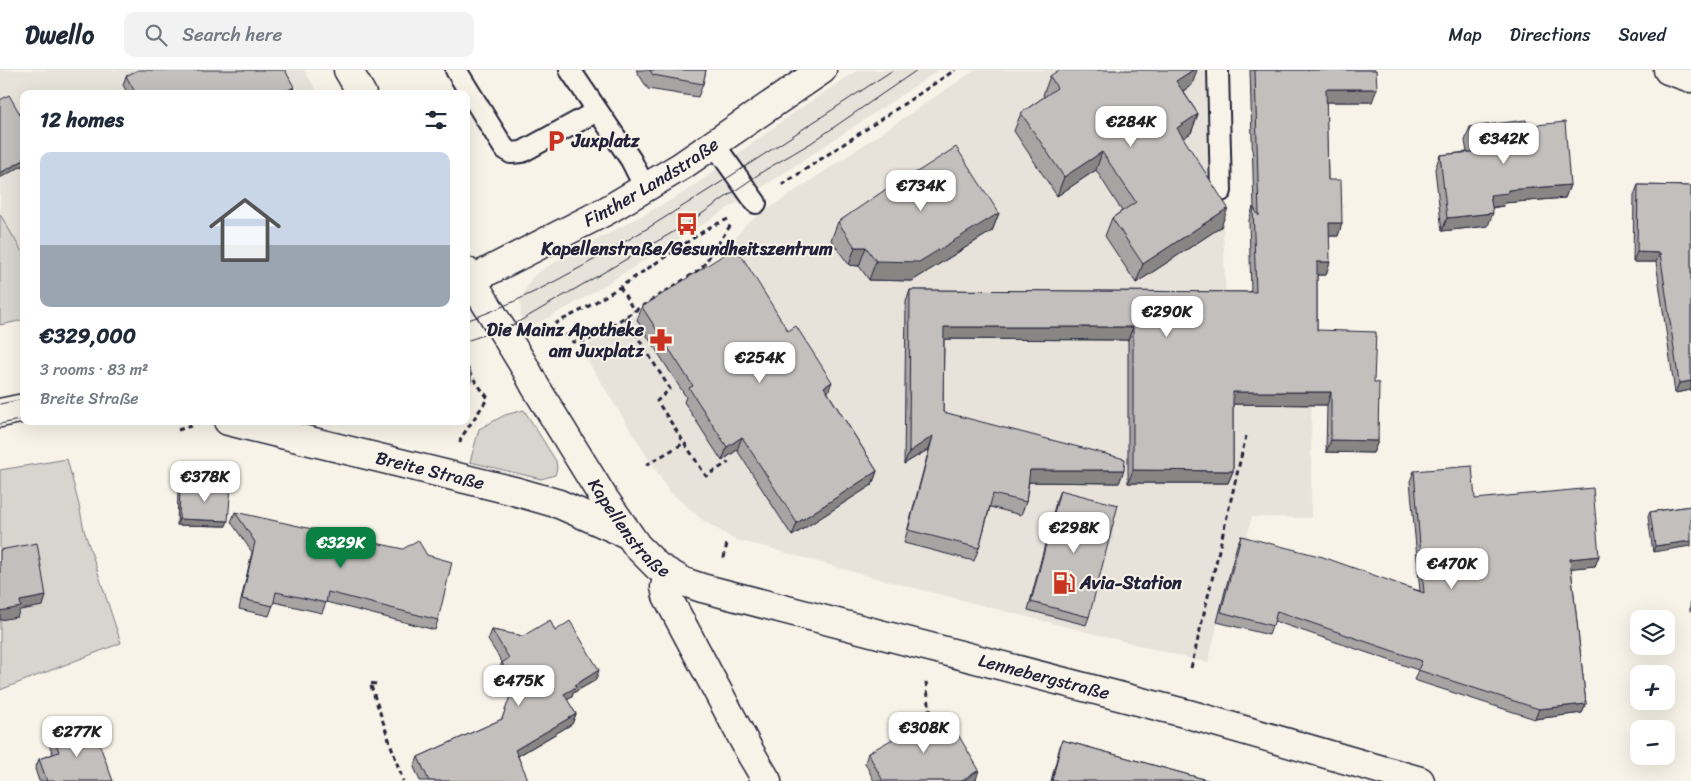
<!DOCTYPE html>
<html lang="en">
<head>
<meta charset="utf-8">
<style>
  body { margin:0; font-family:Sriracha,sans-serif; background:#f2f2f3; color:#1f2937; height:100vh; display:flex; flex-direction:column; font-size:19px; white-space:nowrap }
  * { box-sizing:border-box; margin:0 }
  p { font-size:16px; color:#747a83 }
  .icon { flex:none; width:28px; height:28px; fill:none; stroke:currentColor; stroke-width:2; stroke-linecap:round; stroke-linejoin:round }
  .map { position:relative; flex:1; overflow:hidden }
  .side { position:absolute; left:20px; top:20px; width:450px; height:335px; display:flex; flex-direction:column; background:#fff; border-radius:10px; box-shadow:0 5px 20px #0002 }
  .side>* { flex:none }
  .buttons { position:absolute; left:1630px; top:540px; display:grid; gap:10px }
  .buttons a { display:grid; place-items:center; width:45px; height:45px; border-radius:10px; background:#fff; box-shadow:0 5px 20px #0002; font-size:25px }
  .price { position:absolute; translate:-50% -42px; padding:0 11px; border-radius:10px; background:#fff; color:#222; font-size:16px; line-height:32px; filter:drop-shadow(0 1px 2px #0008) }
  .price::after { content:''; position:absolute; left:50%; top:30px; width:15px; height:11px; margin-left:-8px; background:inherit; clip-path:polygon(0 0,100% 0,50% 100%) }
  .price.selected { background:#0b8043; color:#fff }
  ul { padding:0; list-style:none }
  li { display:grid; align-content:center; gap:10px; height:265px; padding:0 20px }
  li span { display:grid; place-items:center; height:155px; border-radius:10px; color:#555 }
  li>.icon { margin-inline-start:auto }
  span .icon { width:90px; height:90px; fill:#fffc; stroke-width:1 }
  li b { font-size:21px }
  h2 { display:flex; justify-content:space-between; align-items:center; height:60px; padding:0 20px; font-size:21px }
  header { display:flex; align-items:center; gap:30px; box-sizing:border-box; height:70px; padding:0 25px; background:#fff; border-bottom:1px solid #e0e1e3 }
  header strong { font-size:24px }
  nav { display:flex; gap:28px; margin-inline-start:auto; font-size:18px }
  .search { width:350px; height:45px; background:#f2f2f3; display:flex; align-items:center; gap:12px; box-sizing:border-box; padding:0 18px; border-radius:10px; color:#747a83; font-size:19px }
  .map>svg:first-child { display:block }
  .built { fill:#e7e3db }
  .green { fill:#d8d5cf; stroke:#7d7c85 }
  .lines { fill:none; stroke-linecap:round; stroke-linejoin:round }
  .service-casing { stroke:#22223b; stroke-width:24 }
  .minor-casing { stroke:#22223b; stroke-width:31 }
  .secondary-casing { stroke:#22223b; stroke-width:31 }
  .path { stroke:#22223b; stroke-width:3; stroke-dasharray:5 4; stroke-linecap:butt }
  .service { stroke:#f7f3e8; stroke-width:20 }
  .minor { stroke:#f7f3e8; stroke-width:28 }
  .secondary { stroke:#f7f3e8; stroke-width:28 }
  .tram { stroke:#22223b; stroke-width:1 }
  .wall { fill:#a7a4a3; stroke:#22223b }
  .shaded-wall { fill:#888684; stroke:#22223b }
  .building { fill:#c2bfbd; stroke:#22223b }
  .labels { text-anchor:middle; stroke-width:4; stroke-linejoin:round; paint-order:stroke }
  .poi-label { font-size:18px; font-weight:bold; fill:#22223b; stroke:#f7f3e8; text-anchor:start }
  .street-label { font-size:18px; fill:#22223b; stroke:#f7f3e8 }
</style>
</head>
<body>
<header>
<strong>Dwello</strong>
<div class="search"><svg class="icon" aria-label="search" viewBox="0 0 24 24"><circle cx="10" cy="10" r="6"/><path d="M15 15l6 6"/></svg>Search here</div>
<nav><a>Map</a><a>Directions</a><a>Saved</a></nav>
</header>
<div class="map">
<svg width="1691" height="711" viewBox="0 0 1691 711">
  <rect width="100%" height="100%" fill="#f7f3e8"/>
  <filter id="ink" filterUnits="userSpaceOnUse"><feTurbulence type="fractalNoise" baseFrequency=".02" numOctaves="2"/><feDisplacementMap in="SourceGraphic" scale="10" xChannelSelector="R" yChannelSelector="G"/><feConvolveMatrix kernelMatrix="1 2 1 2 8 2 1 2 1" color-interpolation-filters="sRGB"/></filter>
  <g filter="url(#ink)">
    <path class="built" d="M0,0H304L319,24H24V185L0,144Z
      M858,0H939L772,111L579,231L525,260L521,250L520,230L532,207L546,197L680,125L706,107L799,39Z
      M975,0H1217L1226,234H1312L1311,448L1252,447L1244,477L1237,476L1208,593L860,504L766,477L735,470L701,449L668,420L582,282L583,278L714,196L746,154Z"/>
    <path class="green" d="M0,144L24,185V250L0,255Z
      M524,340L556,391L557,398L555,405L541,409L470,392L479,359L505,345Z
      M67,389L79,435L84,460L121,573L0,620V400Z"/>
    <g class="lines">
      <defs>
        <path id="service" d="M456,0L504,78L511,83L522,82L597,41
          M570,0L631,90L645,118
          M1218,0L1221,121
          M714,74L756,133"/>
        <path id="minor" d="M1668,0L1691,8
          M668,504L665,517L667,526L751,684L767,711"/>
        <g id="secondary">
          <path d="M348,0L362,24"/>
          <path id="s1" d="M466,201L526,299L535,316L603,427L637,476L658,497L684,512L702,518L1188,644L1420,711"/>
          <path id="s2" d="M466,210H471L606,141L680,97L822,0"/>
          <path d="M0,343L24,338"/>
          <path id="s3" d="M228,351L514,421L559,434L627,464"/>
        </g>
      </defs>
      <use href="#service" class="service-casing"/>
      <use href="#minor" class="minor-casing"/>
      <use href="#secondary" class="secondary-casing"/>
      <path class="path" d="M782,115L955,0
        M728,149L710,157L620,217L584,239L556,253L573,272L587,271L701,199L732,153
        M620,217L634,241
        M625,247L670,319L657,331L706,406L729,392
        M178,360L194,355
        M460,373L461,368L488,328L466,299
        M646,395L684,373
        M724,488L727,473
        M1191,598L1246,366
        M926,612L930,641
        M376,614L370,613L403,711"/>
      <use href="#service" class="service"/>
      <use href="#minor" class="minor"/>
      <use href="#secondary" class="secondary"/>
      <path class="tram" d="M466,251C531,228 589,193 648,158C731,107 812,53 893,0
        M466,271L513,255L687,154L765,100L811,73L917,0
        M0,334L24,329
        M0,354L24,349"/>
    </g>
    <path class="wall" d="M636,0H706L703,14L698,27L648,19Z
      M1250,0H1376L1372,32H1326L1328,110L1342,153L1338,166H1329L1326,205H1317V260L1374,312L1378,371L1373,383L1326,382L1327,335L1233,334V401L1228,413H1128V270L944,269L943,342L1124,400L1119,413L1029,412L1026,432L1021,445L990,437L979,478L974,491L904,473L929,379L904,394L906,232L910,220L1251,222L1249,150L1253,137L1254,138Z
      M126,6L292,24H128L123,15Z
      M1050,6L1192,15L1183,21L1198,44L1191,63L1183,68L1221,157L1136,213L1105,166L1112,148L1122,141L1096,100L1057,126L1014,61L1021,43L1044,27L1043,25Z
      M1527,56L1570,115L1565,128L1504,133L1503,136L1492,138L1488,156L1442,161L1435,99L1440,85L1467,82L1465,71L1470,57Z
      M903,111L999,143L992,161L912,211L869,210L859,196L849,195L831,170L838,152Z
      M1638,115L1691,116V320L1675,323L1656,192H1633L1634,125Z
      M642,237L828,323L877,401L872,415L792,466L737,380L722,391L684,332L686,327L637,250Z
      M1414,401L1599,486L1595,496L1571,498L1586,634L1582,643L1535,649L1414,610L1418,600L1274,551L1269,565L1217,552L1237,475L1241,466L1420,521L1410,411Z
      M180,415L226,456L177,455L178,420Z
      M1060,420L1089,547L1086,555L1028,540L1057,428Z
      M1691,436L1653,482L1648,447L1650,442Z
      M235,442L438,550L435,560L326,532L322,543L274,532L269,546L239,539L252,482L231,452Z
      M1691,516V541H1690Z
      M492,560L523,566L555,561L596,610L573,623L572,627L567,630L576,644L572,654L518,686L527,711H420L414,697L418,687L502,649L511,625L498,603L502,592L488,570Z
      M943,661L976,710L974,711H874L865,693L868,683Z
      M54,667L113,711H39L35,699L39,689L53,684L50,677Z
      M1062,670L1211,711H1051L1059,680Z"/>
    <path class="shaded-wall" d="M1193,0H1197L1192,15L1169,30L1176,11Z
      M294,17L292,24H281Z
      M1326,19H1377L1372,32H1321Z
      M1198,44L1191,63L1170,77L1177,58Z
      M1102,82L1096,100L1057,126L1064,107Z
      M24,90V95L0,108V103Z
      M1570,115L1565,128L1504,133L1503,136L1486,138L1490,125L1508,120Z
      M1228,138L1221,157L1136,213L1143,194Z
      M999,143L992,161L912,211L869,210L876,191Z
      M1493,143L1488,156L1442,161L1447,148Z
      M1329,153H1342L1338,166H1324Z
      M855,177H866L859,196L849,195Z
      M1637,182L1660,183L1656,192H1633Z
      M1317,192H1330L1326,205H1312Z
      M944,257H1133L1128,270L940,269Z
      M1691,311V320L1675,323L1679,313Z
      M832,312L827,325L824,317Z
      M1233,322H1331L1327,335L1229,334Z
      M933,366L929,379L904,394L909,382Z
      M742,367L737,380L722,391L727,377Z
      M1331,370L1378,371L1373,383L1326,382Z
      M1030,400H1124L1119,413L1026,412Z
      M1133,400L1233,401L1228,413H1128Z
      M877,401L872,415L792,466L797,453Z
      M179,449L228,451L226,456L177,455Z
      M1691,471V476L1653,482L1655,476Z
      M1599,486L1595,496L1566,499L1570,489Z
      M46,526L43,536L20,540L17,547L0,550V541L20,531Z
      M599,600L596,610L573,623L572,627L561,634L564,624L575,615Z
      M1586,634L1582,643L1535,649L1539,639Z
      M576,644L572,654L511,690L515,680Z
      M979,700L976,710L974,711H962Z"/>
    <path class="building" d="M138,0H285L294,17L281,24H136L126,6Z
      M650,0H706L703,14L653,5Z
      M1059,0H1193L1176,11L1198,44L1177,58L1228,138L1143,194L1112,148L1136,132L1102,82L1064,107L1021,43L1057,18L1050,6Z
      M1255,0H1376L1377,19H1326L1328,110H1341L1342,153H1329L1330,192H1317V260L1376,262L1374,312L1379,313L1378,371L1331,370V322H1233V401L1133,400V257H944L943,342L1125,389L1124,400H1030L1026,432L993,424L979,478L908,460L933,366L909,382L910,220L1256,222L1253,137L1259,146Z
      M9,25L24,51V90L0,103V30Z
      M1526,50L1527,56L1565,52L1570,115L1508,120V123L1490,125L1493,143L1447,148L1440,85L1473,82L1470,57Z
      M956,77L999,143L919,192L876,191L866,177H855L838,152L901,109L903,111Z
      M1638,115L1691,116V311L1679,313L1660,183L1637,182Z
      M736,177L788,261L796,256L832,312L824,317L877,401L797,453L742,367L727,377L689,318L693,316L642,237Z
      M466,293L471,302V311L466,322Z
      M1472,396L1475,429L1593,418L1599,486L1570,489L1586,634L1539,639L1418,600L1422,591L1277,541L1273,556L1221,542L1241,466L1323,487L1424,523L1414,401Z
      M180,415L231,416L228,451L179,449Z
      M1060,420L1118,435L1089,547L1031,532Z
      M1691,436V471L1655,476L1650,442Z
      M235,442L403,479L418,470L427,485L452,492L438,550L328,522L326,533L276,522L273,536L242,529L255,472Z
      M37,473L46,526L20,531L21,537L0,541V480Z
      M550,550L555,561L570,551L599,600L575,615L576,617L564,624L576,644L515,680L528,709L522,711H429L418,687L502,649L514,615L502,593L509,588L492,560L523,566Z
      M930,638L943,661L953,656L979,700L962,711H883L868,683L898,666L907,651Z
      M92,654L113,711H47L39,689L59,682L54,667Z
      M1062,670L1211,711H1052Z"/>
  </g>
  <defs>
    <symbol id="parking-bare" viewBox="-9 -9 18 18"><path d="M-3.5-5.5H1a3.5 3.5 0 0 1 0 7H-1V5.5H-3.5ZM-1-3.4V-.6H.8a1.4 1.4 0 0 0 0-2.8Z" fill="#c8321e" stroke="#f7f3e8" stroke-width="2.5" paint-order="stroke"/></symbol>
    <symbol id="bus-bare" viewBox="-9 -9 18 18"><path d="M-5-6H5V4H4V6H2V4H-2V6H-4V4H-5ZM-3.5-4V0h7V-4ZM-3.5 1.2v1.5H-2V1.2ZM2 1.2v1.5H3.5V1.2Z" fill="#c8321e" stroke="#f7f3e8" stroke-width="2.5" paint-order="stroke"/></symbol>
    <symbol id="pharmacy-bare" viewBox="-9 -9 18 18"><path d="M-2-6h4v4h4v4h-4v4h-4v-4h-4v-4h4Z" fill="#c8321e" stroke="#f7f3e8" stroke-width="2.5" paint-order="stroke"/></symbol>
    <symbol id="fuel-bare" viewBox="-9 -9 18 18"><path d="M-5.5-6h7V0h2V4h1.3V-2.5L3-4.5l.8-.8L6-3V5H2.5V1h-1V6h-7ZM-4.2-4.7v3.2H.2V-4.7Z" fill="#c8321e" stroke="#f7f3e8" stroke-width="2.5" paint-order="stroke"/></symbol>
  </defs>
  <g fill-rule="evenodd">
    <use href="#parking-bare" x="540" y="55" width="32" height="32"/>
    <use href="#bus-bare" x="671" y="138" width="32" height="32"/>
    <use href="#pharmacy-bare" x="645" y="254" width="32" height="32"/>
    <use href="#fuel-bare" x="1048" y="497" width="32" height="32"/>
  </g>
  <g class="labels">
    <g class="poi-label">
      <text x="572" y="77">Juxplatz</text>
      <text x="687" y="185" text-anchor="middle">Kapellenstraße/Gesundheitszentrum</text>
      <text x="644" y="266" text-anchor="end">Die Mainz Apotheke<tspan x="644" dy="21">am Juxplatz</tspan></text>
      <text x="1080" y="519">Avia-Station</text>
    </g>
    <g class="street-label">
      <text dy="6" stroke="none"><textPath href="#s2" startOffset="210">Finther Landstraße</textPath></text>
      <text dy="6" stroke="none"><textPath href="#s3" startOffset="208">Breite Straße</textPath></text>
      <text dy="6" stroke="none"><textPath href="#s1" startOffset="305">Kapellenstraße</textPath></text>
      <text dy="6" stroke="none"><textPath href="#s1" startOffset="756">Lennebergstraße</textPath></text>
    </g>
  </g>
</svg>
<div class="buttons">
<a><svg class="icon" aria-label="layers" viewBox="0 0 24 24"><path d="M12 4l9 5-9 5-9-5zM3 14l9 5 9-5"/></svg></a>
<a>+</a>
<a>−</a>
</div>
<b class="price" style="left:1131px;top:78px">€284K</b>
<b class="price" style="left:1504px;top:95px">€342K</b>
<b class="price" style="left:921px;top:142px">€734K</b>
<b class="price" style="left:1167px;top:268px">€290K</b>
<b class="price" style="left:760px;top:314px">€254K</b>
<b class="price" style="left:205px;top:433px">€378K</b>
<b class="price" style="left:1074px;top:484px">€298K</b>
<b class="price selected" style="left:341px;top:499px">€329K</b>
<b class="price" style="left:1452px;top:520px">€470K</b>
<b class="price" style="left:519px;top:637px">€475K</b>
<b class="price" style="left:924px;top:684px">€308K</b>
<b class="price" style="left:77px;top:688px">€277K</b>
<section class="side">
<h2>12 homes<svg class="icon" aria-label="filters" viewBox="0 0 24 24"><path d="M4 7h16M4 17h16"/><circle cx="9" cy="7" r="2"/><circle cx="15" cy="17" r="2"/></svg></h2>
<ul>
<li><span style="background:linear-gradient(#c9d6e8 60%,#9aa5b1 0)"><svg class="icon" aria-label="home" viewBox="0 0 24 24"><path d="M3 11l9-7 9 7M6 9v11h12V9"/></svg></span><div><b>€329,000</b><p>3 rooms · 83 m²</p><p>Breite Straße</p></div></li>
</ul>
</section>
</div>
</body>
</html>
